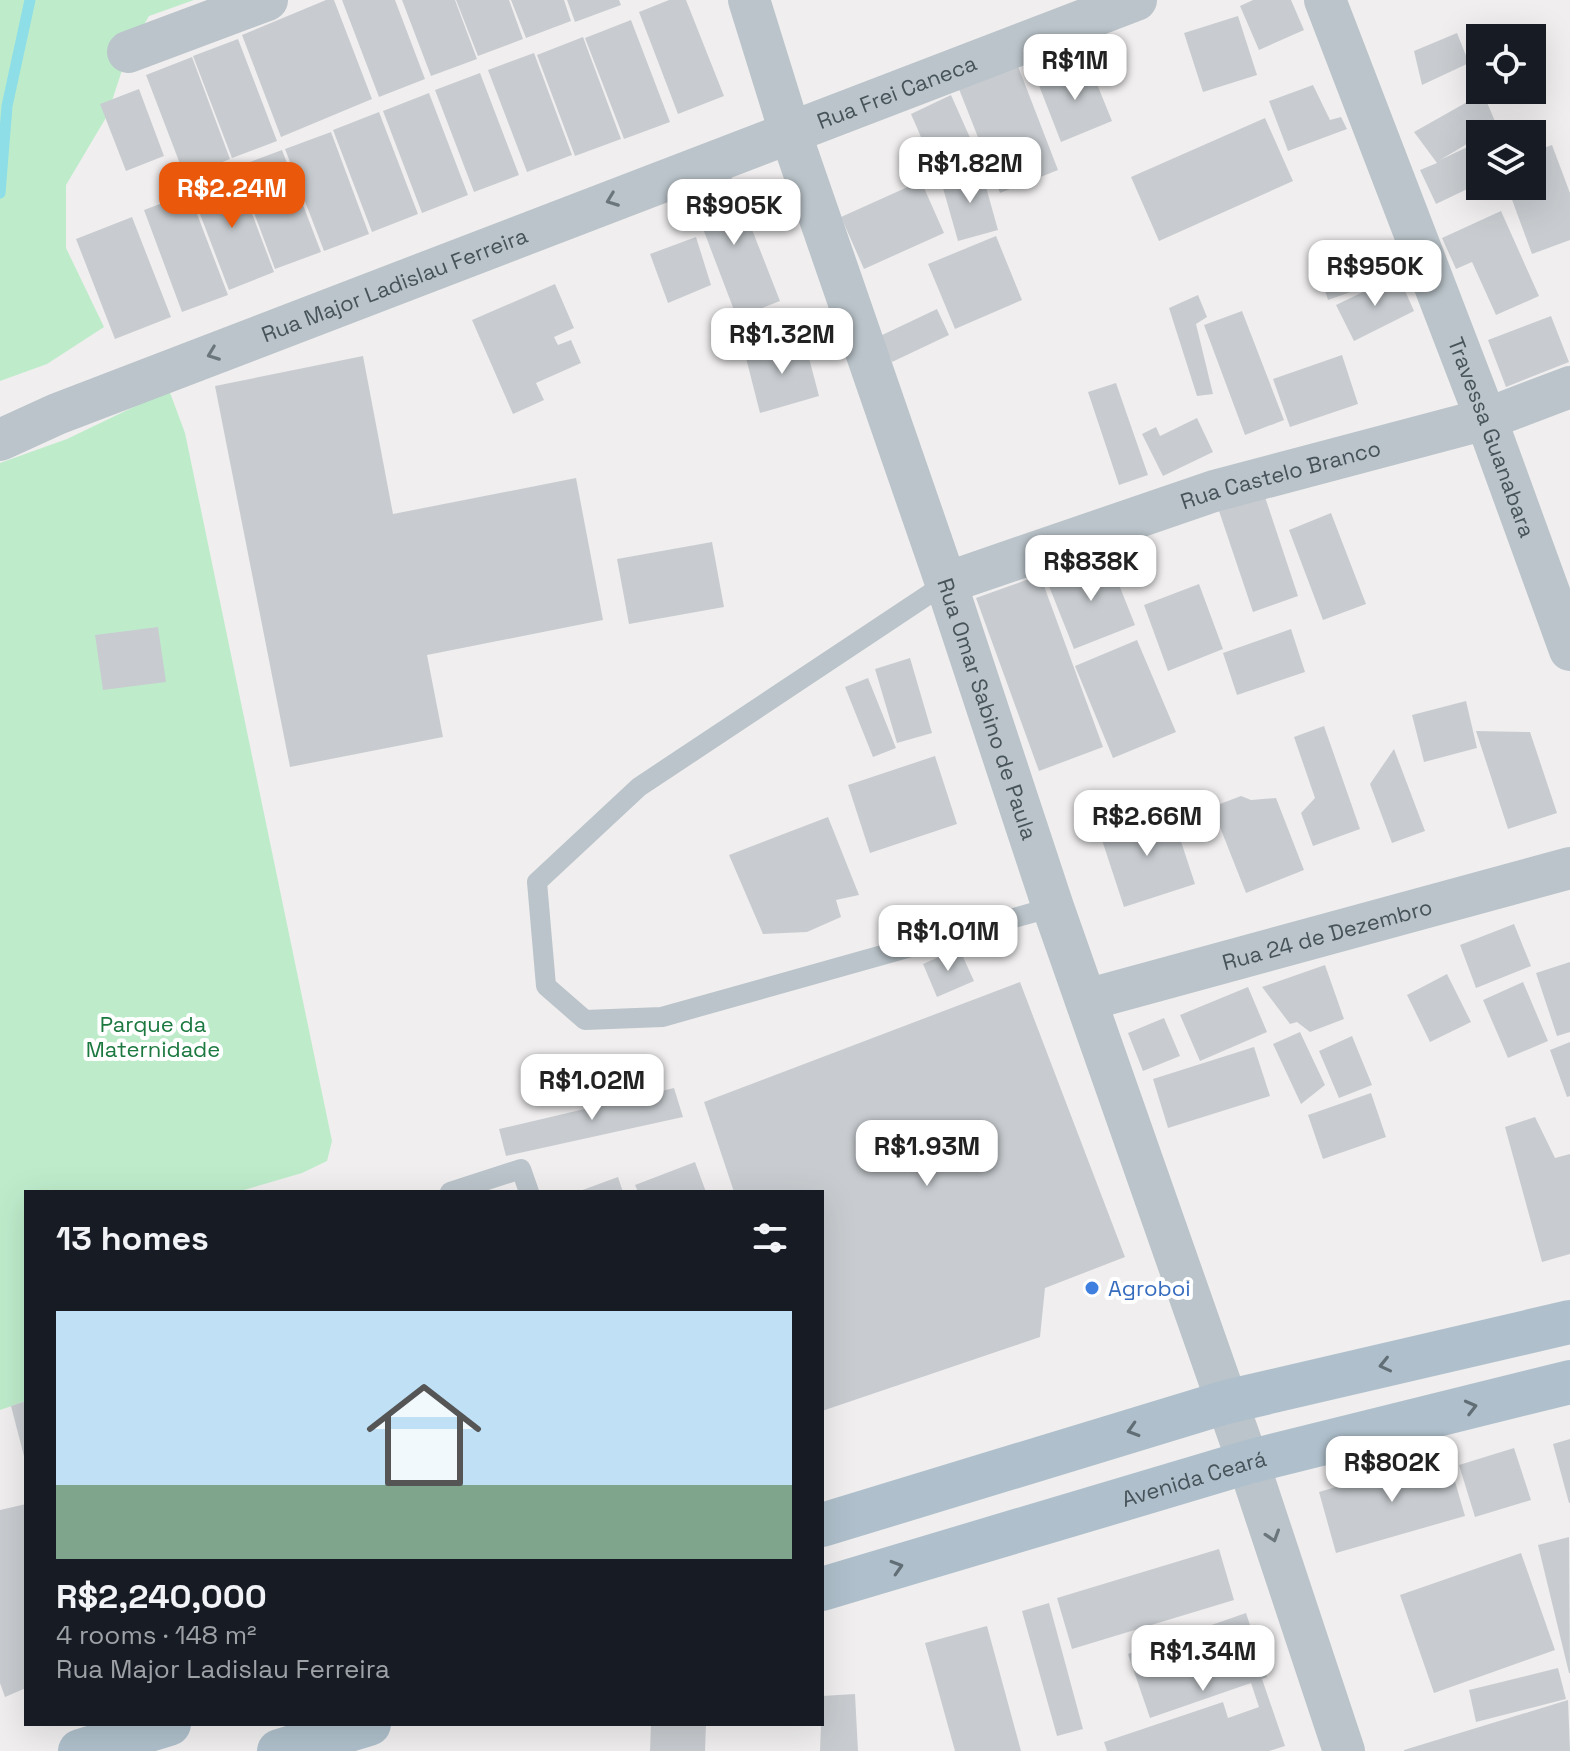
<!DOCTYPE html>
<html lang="en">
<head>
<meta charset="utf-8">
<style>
  body { margin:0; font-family:"Space Grotesk",sans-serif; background:#242831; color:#f1f3f6; height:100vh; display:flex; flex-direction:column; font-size:30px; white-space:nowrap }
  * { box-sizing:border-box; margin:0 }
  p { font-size:26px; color:#9ea1a6 }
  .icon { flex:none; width:44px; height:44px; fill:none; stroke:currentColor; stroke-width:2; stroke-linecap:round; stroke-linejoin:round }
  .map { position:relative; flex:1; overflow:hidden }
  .side { position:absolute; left:24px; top:1190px; width:800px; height:536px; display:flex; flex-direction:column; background:#171b24; border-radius:0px; box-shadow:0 8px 32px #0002 }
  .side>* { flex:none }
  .buttons { position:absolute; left:1466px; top:24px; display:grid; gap:16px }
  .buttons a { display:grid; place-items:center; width:80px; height:80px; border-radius:0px; background:#171b24; box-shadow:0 8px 32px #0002; font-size:40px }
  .price { position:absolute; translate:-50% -68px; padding:0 18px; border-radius:16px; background:#fff; color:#222; font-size:26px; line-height:52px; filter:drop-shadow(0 2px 4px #0008) }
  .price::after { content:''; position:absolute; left:50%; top:48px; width:24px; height:18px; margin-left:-12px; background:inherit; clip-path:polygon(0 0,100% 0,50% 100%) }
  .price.active { background:#ea580c; color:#fff }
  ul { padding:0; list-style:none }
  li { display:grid; align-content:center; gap:16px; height:424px; padding:0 32px }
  li span { display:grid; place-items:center; height:248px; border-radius:0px; color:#555 }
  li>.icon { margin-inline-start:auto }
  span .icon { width:144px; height:144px; fill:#fffc; stroke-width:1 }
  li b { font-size:34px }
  h2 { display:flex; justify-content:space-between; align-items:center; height:96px; padding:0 32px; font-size:34px }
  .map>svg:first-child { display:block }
  .green { fill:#beeccb }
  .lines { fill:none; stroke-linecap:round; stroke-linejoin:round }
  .stream { stroke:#8ddee7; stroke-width:11 }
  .building { fill:#c8ccd0 }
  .lane { stroke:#bac4ca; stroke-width:20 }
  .street { stroke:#bac4ca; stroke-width:42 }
  .primary { stroke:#afc0cc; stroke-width:44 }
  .oneway { stroke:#6a757c }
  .oneway2 { stroke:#616e76 }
  .shop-dot { fill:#3f7fe0; stroke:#fff; stroke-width:3 }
  .labels { text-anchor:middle; stroke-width:8; stroke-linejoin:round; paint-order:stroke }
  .street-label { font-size:22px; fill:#47535a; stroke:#fff }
  .park-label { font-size:22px; fill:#1b783f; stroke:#fff }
  .shop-label { font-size:22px; fill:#366cbe; stroke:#fff; text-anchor:start }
</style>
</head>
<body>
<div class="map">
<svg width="1570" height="1751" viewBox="0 0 1570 1751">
  <rect width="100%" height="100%" fill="#f0eeee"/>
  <path class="green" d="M0,0H194L149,16L128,52L107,116L66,185V248L104,327L47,364L0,381Z
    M169,390L185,433L332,1141L327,1161L302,1173L237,1192H26V1401L0,1410V463L67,439Z"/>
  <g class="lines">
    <path class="stream" d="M0,193L7,106L30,0"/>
  </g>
  <path class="building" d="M326,0H334L372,99L281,137L242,35Z
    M342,0H395L425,79L379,97Z
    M402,0H455L477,59L431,76Z
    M456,0H509L523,39L478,56Z
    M511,0H564L571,21L526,38Z
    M567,0H619L621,5L575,22Z
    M669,0H686L724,96L678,114L639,12Z
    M1253,0H1291L1304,30L1259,50L1240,6Z
    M1238,16L1257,75L1203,92L1184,33Z
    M631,20L670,122L624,139L585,38Z
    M1457,33L1469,63L1422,85L1414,51Z
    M583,37L621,139L575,156L537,55Z
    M238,39L277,141L232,158L193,56Z
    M534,53L572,155L527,172L488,70Z
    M192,57L230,159L185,177L146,75Z
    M1016,61L1058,170L1000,193L957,84Z
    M1088,62L1112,121L1061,142L1038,83Z
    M480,73L519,175L474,192L435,90Z
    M1313,85L1330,120L1341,117L1347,129L1288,151L1269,101Z
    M139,89L164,156L126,171L100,104Z
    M429,93L468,195L422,213L383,111Z
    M1483,93L1497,126L1440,160L1476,143L1480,151V183L1436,204L1420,170L1437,163L1414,132Z
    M951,95L975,149L934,167L911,114Z
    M379,112L418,214L372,232L333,130Z
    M1265,118L1293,181L1159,241L1131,177Z
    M331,132L369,234L324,251L285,149Z
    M1552,145L1570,193V240L1532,254L1507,186H1532V152Z
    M282,150L321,252L275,269L237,167Z
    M981,169L998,230L958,241L941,181Z
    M236,171L274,272L229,290L190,188Z
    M731,176L780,301L737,318L689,192Z
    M921,181L944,233L864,269L841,217Z
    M189,193L228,295L182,312L144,210Z
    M1501,211L1539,296L1496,315L1472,262L1456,269L1442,238Z
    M132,217L171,317L115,339L76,239Z
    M996,236L1022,300L955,329L928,264Z
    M696,237L711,285L668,303L650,254Z
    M1365,246L1379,282L1328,300L1316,262Z
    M1398,275L1414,311L1354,341L1336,305Z
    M555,284L574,328L554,337L558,345L571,340L581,363L536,383L544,400L513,414L472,320Z
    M1198,295L1207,317L1196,324L1213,394L1197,396L1169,308Z
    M937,309L949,335L892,362L880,336Z
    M1242,311L1284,420L1245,435L1204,325Z
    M1551,316L1569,362L1506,387L1488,340Z
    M804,339L819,396L760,413L745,354Z
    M1342,355L1358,404L1290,427L1273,379Z
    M363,356L393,514L576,478L603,620L427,655L443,737L290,767L215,386Z
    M1116,383L1148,475L1119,485L1088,392Z
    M1197,418L1213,452L1163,476L1142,434L1156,427L1160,436Z
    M1265,497L1298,596L1253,612L1219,511Z
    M1331,513L1366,604L1323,620L1289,530Z
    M712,542L724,607L629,624L617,559Z
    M1108,557L1135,625L1074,649L1047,581Z
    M1040,575L1103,747L1039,771L976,598Z
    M1199,584L1223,649L1168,671L1144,605Z
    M158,627L166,682L103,690L95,635Z
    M1291,629L1305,672L1237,695L1223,653Z
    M1137,640L1176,732L1113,758L1075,666Z
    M910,658L932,733L897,743L875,669Z
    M868,678L896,748L873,757L845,687Z
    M1466,701L1477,748L1424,762L1412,715Z
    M1324,726L1360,829L1313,846L1301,813L1315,798L1294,737Z
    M1476,731L1530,732L1557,813L1508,829Z
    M1394,749L1425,831L1392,843L1370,784Z
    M935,756L957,824L870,853L848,785Z
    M1241,796L1251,800L1276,798L1304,870L1246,893L1212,807Z
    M1170,808L1195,884L1124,907L1099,831Z
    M828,817L859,895L836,900L841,917L807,932L763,934L729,855Z
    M1514,924L1531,966L1476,988L1460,945Z
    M959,948L974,981L937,997L923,964Z
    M1570,962V1032L1557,1036L1536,973Z
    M1325,965L1344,1019L1310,1032L1297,1022L1290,1024L1262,987Z
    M1447,974L1471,1022L1430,1042L1407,995Z
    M1020,982L1125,1257L1045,1288L1040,1337L822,1411V1192H734L704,1102Z
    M1523,982L1548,1041L1508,1058L1483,1000Z
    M1248,987L1267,1032L1200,1061L1180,1015Z
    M1164,1018L1180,1056L1143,1071L1128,1033Z
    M1300,1032L1325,1085L1301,1104L1273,1044Z
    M1352,1036L1372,1085L1339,1098L1319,1051Z
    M1570,1042V1096L1567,1097L1550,1050Z
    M1254,1047L1270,1096L1168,1128L1153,1079Z
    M674,1088L683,1117L506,1156L499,1129Z
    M1371,1093L1386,1137L1323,1159L1308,1115Z
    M1535,1117L1555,1158L1570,1154V1254L1542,1262L1505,1127Z
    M695,1162L706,1192H638L635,1185Z
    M618,1177L623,1192H577Z
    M26,1401V1459L25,1460L11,1406Z
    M1570,1439V1503H1569L1553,1444Z
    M1514,1448L1531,1500L1475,1517L1459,1465Z
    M1447,1454L1465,1516L1336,1553L1319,1492Z
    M26,1504V1688L5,1697L0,1683V1510Z
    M1569,1537L1570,1673H1569L1538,1545Z
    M1219,1549L1234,1600L1072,1649L1057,1598Z
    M1521,1553L1555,1650L1434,1693L1400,1595Z
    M1049,1603L1083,1729L1057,1736L1022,1611Z
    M1246,1613L1267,1677L1262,1679L1285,1746L1269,1751H1107L1104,1742L1223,1702L1228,1718L1259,1707L1251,1683L1150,1718L1128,1654Z
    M987,1626L1021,1751H955L925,1643Z
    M1558,1668L1566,1699L1476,1722L1469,1690Z
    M855,1694L858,1751H820L822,1696Z
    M1568,1700L1570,1751H1404V1750Z
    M651,1724H706L705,1751H650Z"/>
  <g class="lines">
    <path class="lane" d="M946,583L639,787L537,882L546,986L585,1020L662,1017L1053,907
      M450,1192L521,1169L529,1192"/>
    <g class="street">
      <path id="s1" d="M749,0L790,132L946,583L1053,907L1248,1462L1344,1751"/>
      <path id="s2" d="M1325,0L1486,419L1570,650"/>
      <path d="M128,52L267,0"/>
      <path id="s3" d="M0,440L57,414L1136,0"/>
      <path id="s4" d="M946,583L1214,491L1486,419L1570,387"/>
      <path id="s5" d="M1086,1000L1570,868"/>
    </g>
    <g class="primary">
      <path d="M822,1525L1226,1402L1570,1322"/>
      <path id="s6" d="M822,1589L1248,1462L1570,1382"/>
      <path d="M80,1751L169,1724"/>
      <path d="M279,1751L369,1724"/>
    </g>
  </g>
  <defs><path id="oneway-chevron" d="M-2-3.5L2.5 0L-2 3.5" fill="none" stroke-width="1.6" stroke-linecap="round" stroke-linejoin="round" transform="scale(2)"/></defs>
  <g class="oneway">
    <use href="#oneway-chevron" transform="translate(612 200) rotate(159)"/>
    <use href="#oneway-chevron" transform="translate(213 354) rotate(159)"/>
    <use href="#oneway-chevron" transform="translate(1273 1536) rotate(72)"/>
  </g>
  <g class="oneway2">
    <use href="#oneway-chevron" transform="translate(1385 1365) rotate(167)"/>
    <use href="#oneway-chevron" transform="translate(1471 1407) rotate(-14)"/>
    <use href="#oneway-chevron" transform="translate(1133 1430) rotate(163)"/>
    <use href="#oneway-chevron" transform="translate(897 1567) rotate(-17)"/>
  </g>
  <circle class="shop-dot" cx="1092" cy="1288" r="8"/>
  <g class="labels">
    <g class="street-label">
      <text dy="8" stroke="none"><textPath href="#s3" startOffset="962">Rua Frei Caneca</textPath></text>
      <text dy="8" stroke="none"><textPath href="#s3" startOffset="424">Rua Major Ladislau Ferreira</textPath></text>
      <text dy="8" stroke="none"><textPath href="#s2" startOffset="468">Travessa Guanabara</textPath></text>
      <text dy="8" stroke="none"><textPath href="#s4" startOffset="352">Rua Castelo Branco</textPath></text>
      <text dy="8" stroke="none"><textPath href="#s1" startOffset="748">Rua Omar Sabino de Paula</textPath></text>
      <text dy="8" stroke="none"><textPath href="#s5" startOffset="250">Rua 24 de Dezembro</textPath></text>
      <text dy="8" stroke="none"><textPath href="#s6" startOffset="388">Avenida Ceará</textPath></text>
    </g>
    <g class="park-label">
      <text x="153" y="1032">Parque da<tspan x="153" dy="25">Maternidade</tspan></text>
    </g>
    <g class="shop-label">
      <text x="1108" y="1296">Agroboi</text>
    </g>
  </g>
</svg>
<div class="buttons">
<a><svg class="icon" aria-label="locate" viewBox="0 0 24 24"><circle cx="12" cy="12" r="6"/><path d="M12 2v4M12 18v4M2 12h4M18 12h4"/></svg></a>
<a><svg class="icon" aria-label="layers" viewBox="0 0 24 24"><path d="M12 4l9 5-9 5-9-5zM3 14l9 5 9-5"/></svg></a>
</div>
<b class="price" style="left:1075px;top:102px">R$1M</b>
<b class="price" style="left:970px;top:205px">R$1.82M</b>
<b class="price active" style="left:232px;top:230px">R$2.24M</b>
<b class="price" style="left:734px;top:247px">R$905K</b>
<b class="price" style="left:1375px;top:308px">R$950K</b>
<b class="price" style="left:782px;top:376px">R$1.32M</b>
<b class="price" style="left:1091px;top:603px">R$838K</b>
<b class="price" style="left:1147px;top:858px">R$2.66M</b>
<b class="price" style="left:948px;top:973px">R$1.01M</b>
<b class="price" style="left:592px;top:1122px">R$1.02M</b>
<b class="price" style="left:927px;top:1188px">R$1.93M</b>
<b class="price" style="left:1392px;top:1504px">R$802K</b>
<b class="price" style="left:1203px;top:1693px">R$1.34M</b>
<section class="side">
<h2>13 homes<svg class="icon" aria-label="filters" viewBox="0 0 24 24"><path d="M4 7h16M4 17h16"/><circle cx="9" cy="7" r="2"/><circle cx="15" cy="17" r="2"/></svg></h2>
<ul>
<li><span style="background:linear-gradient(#bfe0f5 70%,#7fa58c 0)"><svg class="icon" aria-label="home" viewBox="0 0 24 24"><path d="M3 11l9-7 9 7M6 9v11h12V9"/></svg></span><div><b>R$2,240,000</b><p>4 rooms · 148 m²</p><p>Rua Major Ladislau Ferreira</p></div></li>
</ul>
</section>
</div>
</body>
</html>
